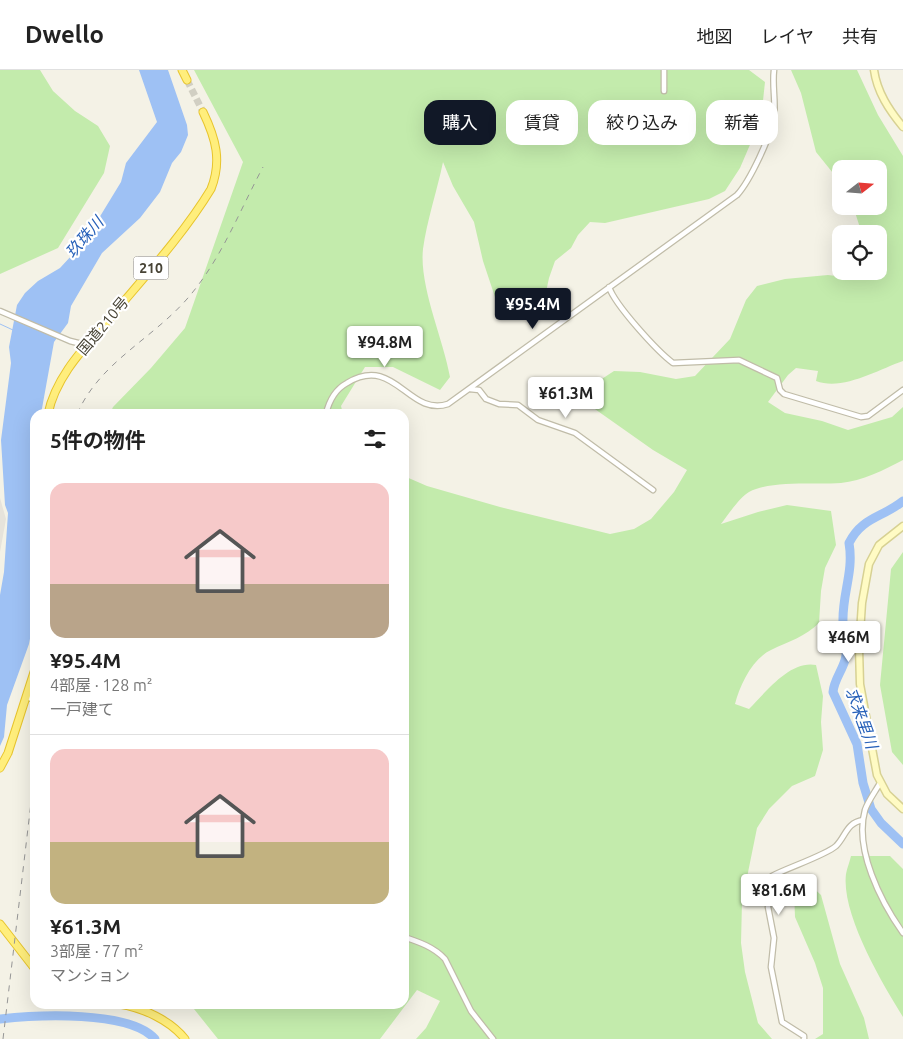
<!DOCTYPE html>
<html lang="ja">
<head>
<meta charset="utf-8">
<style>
  body { margin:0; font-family:Ubuntu,"Noto Sans JP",sans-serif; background:#f6f6f6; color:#222; height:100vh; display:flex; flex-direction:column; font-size:19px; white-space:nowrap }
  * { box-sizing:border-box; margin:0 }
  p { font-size:16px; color:#767676 }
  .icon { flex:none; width:28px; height:28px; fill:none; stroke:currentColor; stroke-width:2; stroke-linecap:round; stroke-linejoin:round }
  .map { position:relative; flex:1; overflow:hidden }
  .details { position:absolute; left:30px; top:339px; width:379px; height:600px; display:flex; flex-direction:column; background:#fff; border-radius:15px; box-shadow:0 5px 20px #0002 }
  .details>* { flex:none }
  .guide { position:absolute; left:424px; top:30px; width:404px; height:45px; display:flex; gap:10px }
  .needle { width:32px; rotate:73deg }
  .buttons { position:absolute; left:832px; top:90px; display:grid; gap:10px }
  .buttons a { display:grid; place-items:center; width:55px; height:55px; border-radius:10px; background:#fff; box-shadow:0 5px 20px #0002; font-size:25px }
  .price { position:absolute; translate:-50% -42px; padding:0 11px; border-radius:5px; background:#fff; color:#222; font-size:16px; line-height:32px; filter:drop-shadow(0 1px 2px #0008) }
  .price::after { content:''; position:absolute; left:50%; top:30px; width:15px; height:11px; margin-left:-8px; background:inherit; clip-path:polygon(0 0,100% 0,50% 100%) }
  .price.selected { background:#111827; color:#fff }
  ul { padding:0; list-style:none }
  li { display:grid; align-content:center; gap:10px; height:265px; padding:0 20px }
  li+li { border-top:1px solid #e0e0e0 }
  li span { display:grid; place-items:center; height:155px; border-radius:15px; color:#555 }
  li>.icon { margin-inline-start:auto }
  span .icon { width:90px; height:90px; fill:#fffc; stroke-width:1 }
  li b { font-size:21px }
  h2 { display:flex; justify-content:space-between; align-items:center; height:60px; padding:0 20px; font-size:21px }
  .tag { padding:0 18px; border-radius:15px; background:#fff; box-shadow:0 5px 20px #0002; font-size:18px; line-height:45px }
  .tag.selected { background:#111827; color:#fff }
  header { display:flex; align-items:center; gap:30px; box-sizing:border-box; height:70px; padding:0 25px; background:#fff; border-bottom:1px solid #e0e0e0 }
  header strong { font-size:24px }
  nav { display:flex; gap:28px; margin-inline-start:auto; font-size:18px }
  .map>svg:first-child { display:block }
  .industrial { fill:#e6e3db }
  .green { fill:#c3ebac }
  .water { fill:#9ec1f4 }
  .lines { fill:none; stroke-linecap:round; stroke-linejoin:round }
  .stream { stroke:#9ec1f4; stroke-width:1 }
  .river { stroke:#9ec1f4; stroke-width:9 }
  .trunk-tunnel { stroke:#d1cfc3; stroke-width:7; stroke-dasharray:7 3.5; stroke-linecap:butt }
  .minor-casing { stroke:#c0bca8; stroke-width:7 }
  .secondary-casing { stroke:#d7d193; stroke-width:9 }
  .trunk-casing { stroke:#e7c42d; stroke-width:9 }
  .minor { stroke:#fff; stroke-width:4.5 }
  .secondary { stroke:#fffbc4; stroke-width:6 }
  .trunk { stroke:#ffee7c; stroke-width:7 }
  .rail { stroke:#969696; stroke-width:1; stroke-dasharray:6 6; stroke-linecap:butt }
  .labels { text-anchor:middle; stroke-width:4.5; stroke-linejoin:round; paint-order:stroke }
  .shield { fill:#fff; stroke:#7e7b72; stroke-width:1 }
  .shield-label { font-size:14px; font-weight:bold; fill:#474335 }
  .street-label { font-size:15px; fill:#474335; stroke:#fff }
  .water-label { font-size:16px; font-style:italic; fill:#2761b9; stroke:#fff }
</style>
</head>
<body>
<header>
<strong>Dwello</strong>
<nav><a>地図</a><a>レイヤ</a><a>共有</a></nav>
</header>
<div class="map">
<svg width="903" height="969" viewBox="0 0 903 969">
  <rect width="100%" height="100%" fill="#f4f2e6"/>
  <path class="industrial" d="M0,428L6,449L0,482Z"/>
  <path class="green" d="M0,0H40L53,21L75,41L98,56L110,76L104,103L58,178L0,204Z
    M194,0H749L765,12L761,49L740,98L725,121L709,129L605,153L590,152L578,165L571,178L555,191L549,208L546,222L536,239L519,244L495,227L483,191L474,152L453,116L443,92C437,121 427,150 423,179C419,216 443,268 450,307L440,320L393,297H365L341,336L343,344H110L113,337L151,298L185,258L243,92Z
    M791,0H857L878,45L903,86V291C877,300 843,321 816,311L818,301L796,298L788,305L768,332L785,343L822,351L848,360L892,347L903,337V390C884,400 862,411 841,413C816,415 772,410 749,422C739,428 728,445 721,454L758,442L787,435L831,441L836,475L825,498L821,521L819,553C805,567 789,571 771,580C752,589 740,615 735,634L749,639C766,622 790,590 816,595L823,626L821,652L823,680L815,706L792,716L769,739L757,758L742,832L741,873L745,902L758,953L772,969H416L426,958L440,931L417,920L380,969H218L190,934H404V406L427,416L500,437L610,464L634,459L651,449L674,422L687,400L653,380L592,337L588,318L614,301L640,302L676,309L695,306L730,269L746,230L757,216L785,209L828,205L852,208L854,201H879V164H862L853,136H879V99H841V113L816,82L801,23Z
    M903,482V695L892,682L880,615L891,499Z
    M851,786H890L903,799V947C882,913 841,844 846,804C847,798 850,791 851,786Z
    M806,811L821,825L840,894L864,948L869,969H815L823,964V918L815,893L795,847L794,821Z"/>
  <path class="water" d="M139,0H168L187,55L188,65L181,82L172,93L160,122L140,148L102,183L71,236L68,253L54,272L41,344H35V542L29,574L7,635L4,667L0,676V525L4,502L8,443L5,435L1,370L11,293L9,277L17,235L25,223L38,211L60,198L85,171L121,112L126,93L157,52Z"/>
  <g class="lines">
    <path class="stream" d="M0,254L13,260"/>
    <path class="river" d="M903,431C882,448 862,447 849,473C854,502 842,524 843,552C844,565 849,577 845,590C842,601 834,610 833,622L857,674L863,713L871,739L881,753L903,774
      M0,949C37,945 129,940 155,969"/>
    <path class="trunk-tunnel" d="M187,10L203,42"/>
    <defs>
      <path id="minor" d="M664,0V21
        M609,217C615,235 657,281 673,293L739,290L777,308L780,320L784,324L861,347L868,346L903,320
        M0,241L70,271L86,275
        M470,319L479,320L486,329L499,334L518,335L538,350L575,363L653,420
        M326,344C329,331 336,319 347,313C395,284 408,347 448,334L737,125C750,111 771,66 774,47C776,32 772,16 774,0
        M26,626L35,631
        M880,713C875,722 868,731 865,740C854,779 881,832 903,863
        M404,867C419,872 434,877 445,889L471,941L493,969
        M804,969V966L782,952L771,897L774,868L768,837L772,806C787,798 826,785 836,776C846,766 846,753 863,750"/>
      <path id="secondary" d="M874,0C877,22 889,40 903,57
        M903,456L879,475L869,494L862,533L859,578L860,614L877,705L887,724L903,739"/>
      <path id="trunk" d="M182,0L187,10
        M48,344C56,304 89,273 114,243C147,204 185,162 211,119C222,91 216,69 203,42
        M0,698L8,683L35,599
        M0,854L35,899
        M119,934C143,938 170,950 185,969"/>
    </defs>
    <use href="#minor" class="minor-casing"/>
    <use href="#secondary" class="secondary-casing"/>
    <use href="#trunk" class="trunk-casing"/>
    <use href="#minor" class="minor"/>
    <use href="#secondary" class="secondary"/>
    <use href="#trunk" class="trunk"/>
    <path class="rail" d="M77,344C100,292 151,270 187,229C221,190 239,142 263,97
      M3,969L35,699"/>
  </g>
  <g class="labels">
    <rect class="shield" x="133.5" y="186.5" width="35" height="23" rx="4"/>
    <g class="shield-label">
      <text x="151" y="203">210</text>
    </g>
    <g class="street-label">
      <text transform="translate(103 256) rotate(-50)" y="5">国道210号</text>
    </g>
    <g class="water-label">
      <text transform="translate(84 167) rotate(-49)" y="6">玖珠川</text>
      <text transform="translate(862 648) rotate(70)" y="6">求来里川</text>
    </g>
  </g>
</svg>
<div class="buttons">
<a><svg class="needle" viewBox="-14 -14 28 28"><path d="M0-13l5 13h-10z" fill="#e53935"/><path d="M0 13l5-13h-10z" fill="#767676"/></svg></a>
<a><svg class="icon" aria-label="locate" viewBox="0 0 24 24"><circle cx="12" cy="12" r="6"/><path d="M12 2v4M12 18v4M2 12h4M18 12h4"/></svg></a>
</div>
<b class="price selected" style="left:533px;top:260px">¥95.4M</b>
<b class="price" style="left:385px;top:298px">¥94.8M</b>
<b class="price" style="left:566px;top:349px">¥61.3M</b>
<b class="price" style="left:849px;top:593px">¥46M</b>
<b class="price" style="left:779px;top:846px">¥81.6M</b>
<div class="guide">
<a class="tag selected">購入</a>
<a class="tag">賃貸</a>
<a class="tag">絞り込み</a>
<a class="tag">新着</a>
</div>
<section class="details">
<h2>5件の物件<svg class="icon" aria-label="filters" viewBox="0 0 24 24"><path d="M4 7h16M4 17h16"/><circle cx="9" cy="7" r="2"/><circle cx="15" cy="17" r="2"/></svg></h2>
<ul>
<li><span style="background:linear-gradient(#f6c9c9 65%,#b9a48a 0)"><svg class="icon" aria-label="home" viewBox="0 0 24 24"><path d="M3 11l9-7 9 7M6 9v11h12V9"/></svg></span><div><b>¥95.4M</b><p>4部屋 · 128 m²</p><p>一戸建て</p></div></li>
<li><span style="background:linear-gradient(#f6c9c9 60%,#c2b280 0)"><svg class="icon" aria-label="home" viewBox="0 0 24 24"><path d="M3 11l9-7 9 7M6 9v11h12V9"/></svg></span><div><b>¥61.3M</b><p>3部屋 · 77 m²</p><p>マンション</p></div></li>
</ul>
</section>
</div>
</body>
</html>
